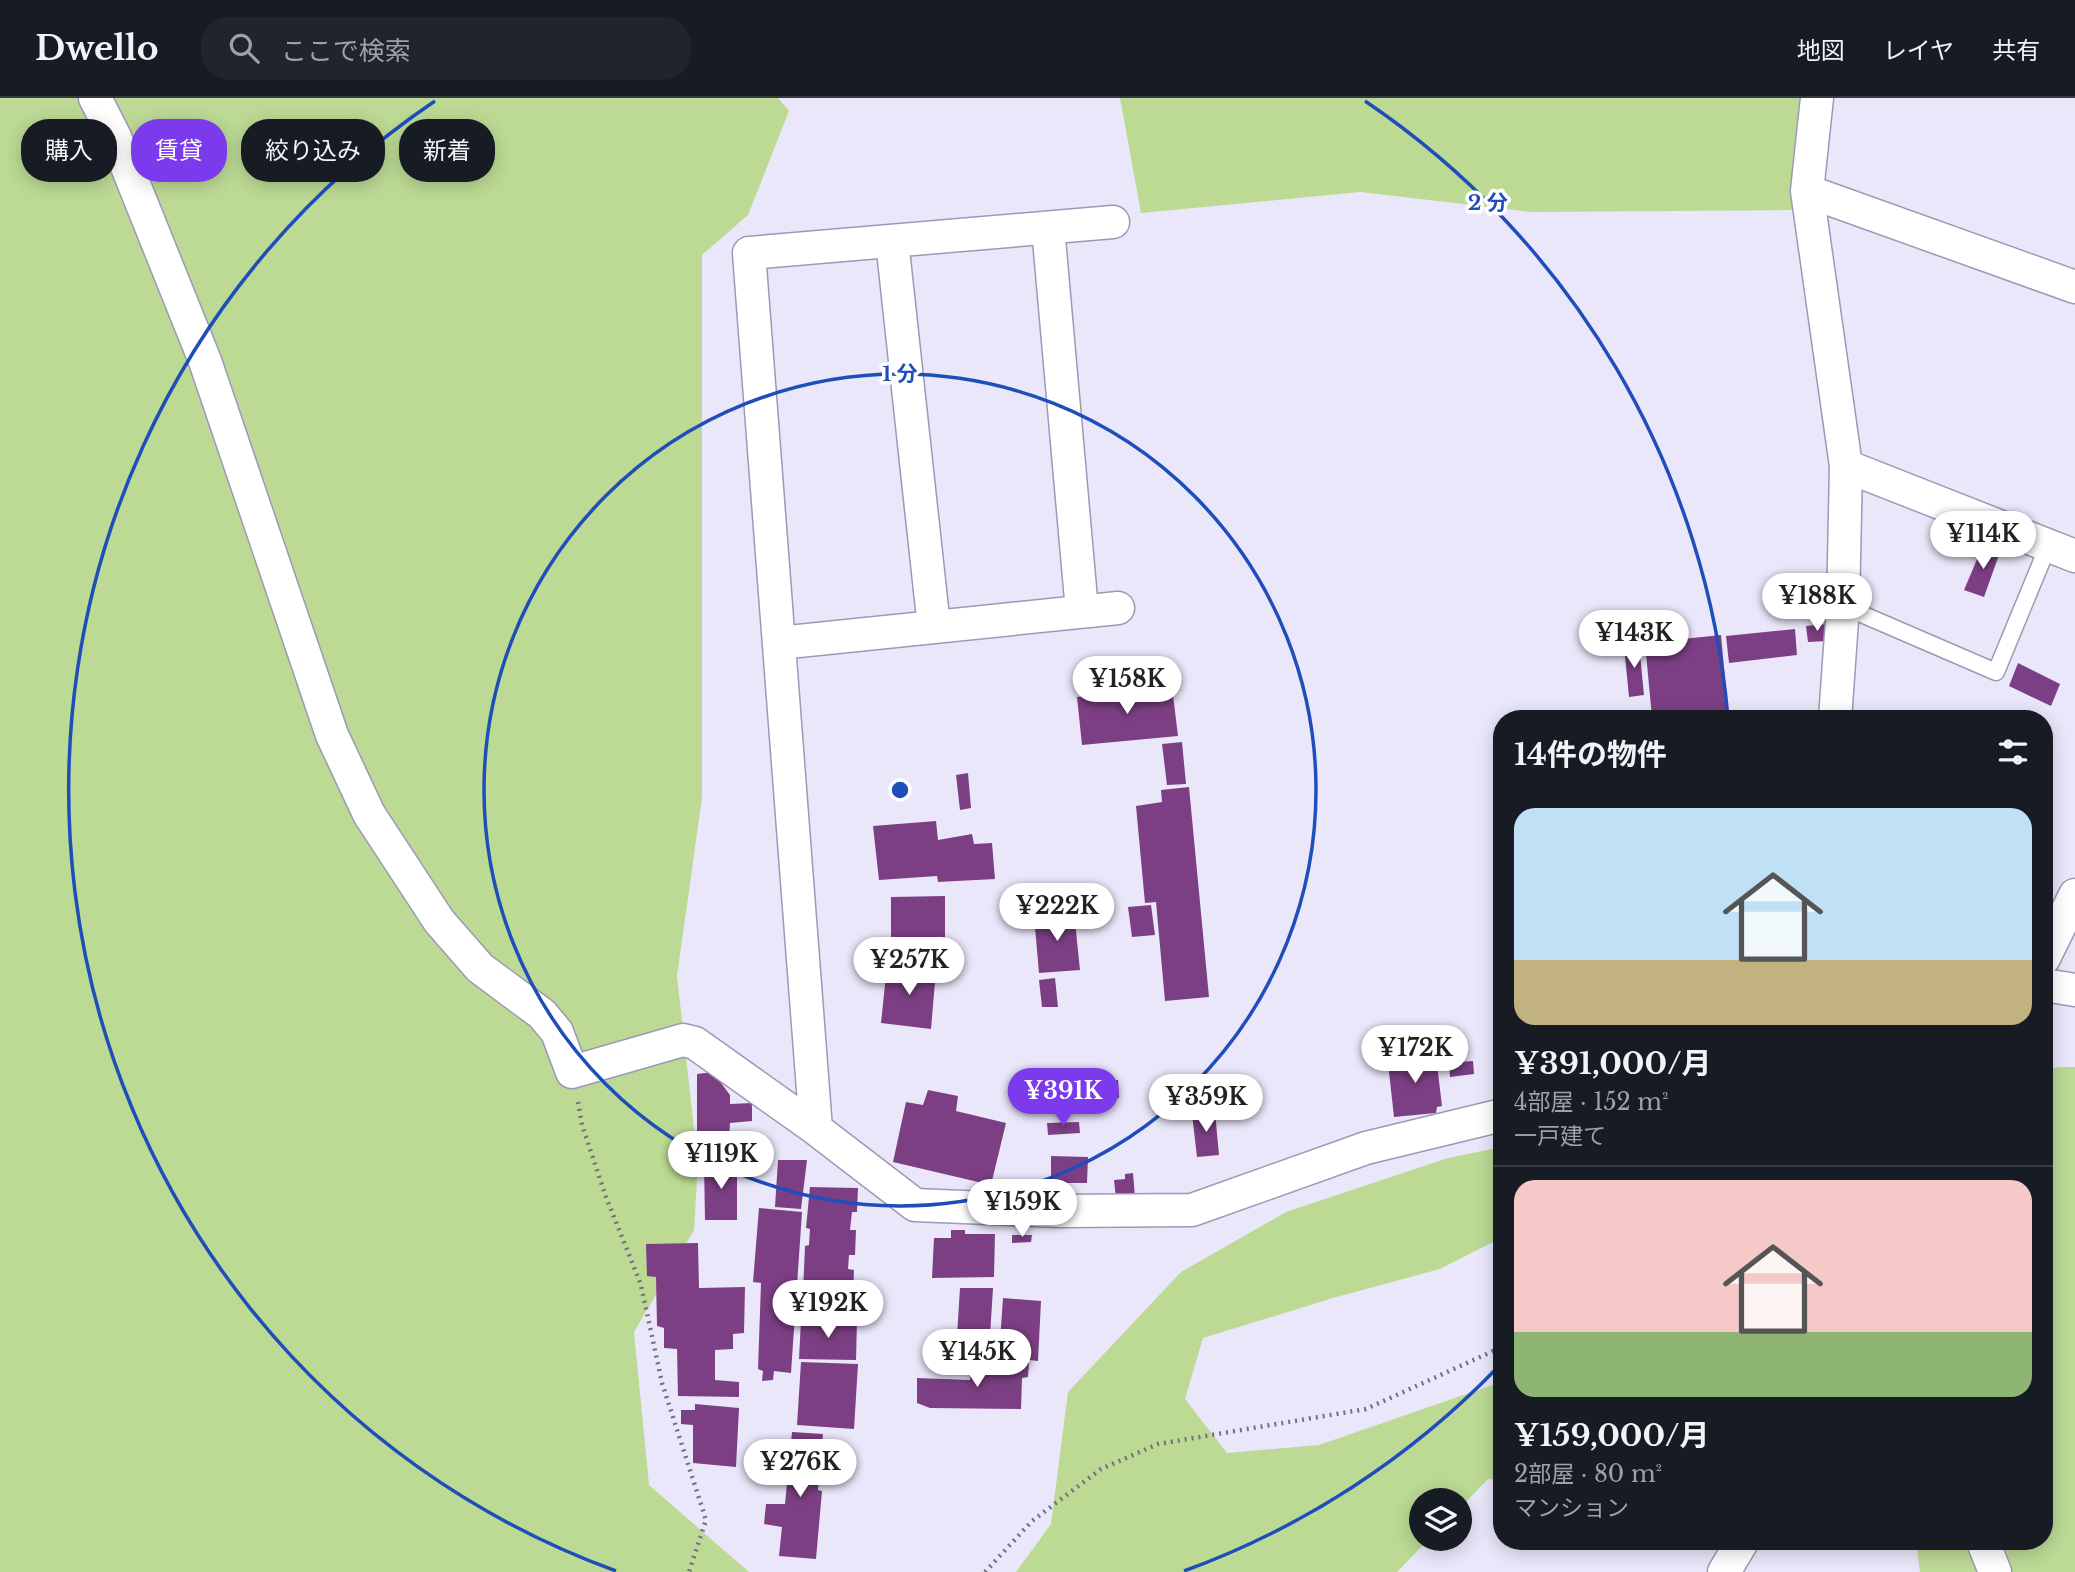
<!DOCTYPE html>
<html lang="ja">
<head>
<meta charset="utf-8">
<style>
  body { margin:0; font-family:"Libre Baskerville","Noto Sans JP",serif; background:#20242c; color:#f1f3f6; height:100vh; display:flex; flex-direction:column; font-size:26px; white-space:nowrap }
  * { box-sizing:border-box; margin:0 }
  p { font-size:23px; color:#9ea1a6 }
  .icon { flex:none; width:38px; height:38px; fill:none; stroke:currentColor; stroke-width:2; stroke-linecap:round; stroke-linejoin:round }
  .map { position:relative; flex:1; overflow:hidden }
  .side { position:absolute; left:1493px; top:612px; width:560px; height:840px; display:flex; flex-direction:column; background:#171b24; border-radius:28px; box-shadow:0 4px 18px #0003 }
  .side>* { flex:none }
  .guide { position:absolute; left:21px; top:21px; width:665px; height:63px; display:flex; gap:14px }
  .controls { position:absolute; left:1409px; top:1390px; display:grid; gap:14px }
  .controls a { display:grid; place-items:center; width:63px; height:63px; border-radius:50%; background:#171b24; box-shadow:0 4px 18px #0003; font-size:35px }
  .price { position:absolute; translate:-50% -60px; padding:0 16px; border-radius:24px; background:#fff; color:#222; font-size:23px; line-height:46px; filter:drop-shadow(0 2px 4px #0008) }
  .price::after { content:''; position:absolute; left:50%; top:42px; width:21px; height:16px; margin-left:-10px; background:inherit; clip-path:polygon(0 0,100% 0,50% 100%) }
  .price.on { background:#7c3aed; color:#fff }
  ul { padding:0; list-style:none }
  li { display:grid; align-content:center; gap:14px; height:371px; padding:0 21px }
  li+li { border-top:2px solid #363941 }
  li span { display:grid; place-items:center; height:217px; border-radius:21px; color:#555 }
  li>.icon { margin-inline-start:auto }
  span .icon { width:126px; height:126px; fill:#fffc; stroke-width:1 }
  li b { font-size:30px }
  h2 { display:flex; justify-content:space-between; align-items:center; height:84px; padding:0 21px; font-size:30px }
  .pill { padding:0 24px; border-radius:28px; background:#171b24; box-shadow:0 4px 18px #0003; font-size:24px; line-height:63px }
  .pill.on { background:#7c3aed; color:#fff }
  header { display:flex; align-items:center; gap:42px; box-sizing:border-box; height:98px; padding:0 35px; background:#171b24; border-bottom:2px solid #363941 }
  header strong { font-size:33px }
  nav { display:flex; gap:38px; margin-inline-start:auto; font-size:24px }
  .search { width:490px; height:63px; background:#20242c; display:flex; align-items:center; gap:18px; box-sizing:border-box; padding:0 24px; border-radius:28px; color:#9ea1a6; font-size:26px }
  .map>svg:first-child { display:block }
  .green { fill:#bcda94 }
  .building { fill:#7d3f84 }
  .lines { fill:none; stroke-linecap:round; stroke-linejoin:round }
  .service-casing { stroke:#9d98b6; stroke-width:19 }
  .minor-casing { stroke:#9d98b6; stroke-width:35 }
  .path { stroke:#74707f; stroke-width:4.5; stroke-dasharray:2 5; stroke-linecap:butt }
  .service { stroke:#fff; stroke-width:16 }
  .minor { stroke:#fff; stroke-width:32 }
  .ring { fill:none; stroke:#1f4ebb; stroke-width:3.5 }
  .centre { fill:#1f4ebb; stroke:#fff; stroke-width:3.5 }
  .ring-label { font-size:21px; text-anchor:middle; font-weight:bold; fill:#1f4ebb; stroke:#fff; stroke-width:7; stroke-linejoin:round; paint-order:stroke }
</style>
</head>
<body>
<header>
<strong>Dwello</strong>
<div class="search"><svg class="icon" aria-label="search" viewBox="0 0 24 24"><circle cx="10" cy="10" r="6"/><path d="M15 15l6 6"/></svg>ここで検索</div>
<nav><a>地図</a><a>レイヤ</a><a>共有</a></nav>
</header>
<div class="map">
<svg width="2075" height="1474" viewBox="0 0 2075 1474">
  <rect width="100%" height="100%" fill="#ebe7fb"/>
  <path class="green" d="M0,0H778L789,13L748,117L702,157V700L677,878L698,1066L694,1132L634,1234L649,1387L749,1474H0Z
    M1120,0H1813L1798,112L1532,114L1360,94L1141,115Z
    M2057,969H2075V1474H1920L1916,1444H2044V973Z
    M1501,1049V1140L1440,1171L1333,1200L1203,1240L1185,1301L1227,1355L1319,1347L1501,1284V1382L1488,1381L1460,1410V1402H1421V1440H1430L1397,1474H1016L1051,1426L1068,1294L1181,1174L1286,1114L1448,1060Z"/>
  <path class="building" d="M1984,445L2000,454L1984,499L1964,492Z
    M1827,526L1828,543L1808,544L1806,528Z
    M1795,531L1797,557L1729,565L1726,538Z
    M1721,537L1728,612L1652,619L1645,545Z
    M1639,546L1644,597L1629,599L1624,548Z
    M2018,565L2060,586L2051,608L2009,588Z
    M1172,589L1178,638L1082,647L1077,599Z
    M1182,644L1186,686L1167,687L1162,646Z
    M968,675L971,710L960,712L956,677Z
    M1189,689L1209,899L1165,903L1156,804L1145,805L1136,708L1162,704L1161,692Z
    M936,723L938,742L972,736L974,746L992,745L995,781L938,784L937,778L879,782L873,728Z
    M945,798V856H891V799Z
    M1151,807L1155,837L1132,839L1128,809Z
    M1074,814L1080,872L1039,875L1034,818Z
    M887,867L936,872L931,931L881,925Z
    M1055,880L1058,909H1042L1039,882Z
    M1429,953V958H1436L1442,1008L1437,1009L1436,1015L1394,1019L1388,965L1397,963L1396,958Z
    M1473,963L1474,976L1450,979L1449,965Z
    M713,974L730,997V1006L752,1005V1023L730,1025L729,1041L697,1042V976Z
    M1118,982L1119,1000L1099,1001L1098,984Z
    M928,992L958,998L956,1013L1006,1025L991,1087L893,1064L906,1004L923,1007Z
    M1062,995L1063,1007L1045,1009L1044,997Z
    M1215,1014L1219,1057L1197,1059L1192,1016Z
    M1079,1024L1080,1035L1048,1037L1047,1025Z
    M727,1044V1055H709L708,1045Z
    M1051,1058L1088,1059L1087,1085H1051Z
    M778,1062H807L801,1111L775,1109Z
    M737,1064V1122H705L704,1065Z
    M1133,1075L1135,1099L1116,1101L1114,1082L1125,1081V1076Z
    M810,1089L858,1090L857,1114H852L850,1132H856L855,1157H849L848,1171L854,1172L853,1200L836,1199L835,1195L803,1194L805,1148L809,1147L810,1131L806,1130Z
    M759,1110L802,1114L791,1275L774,1273L773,1282L762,1283L763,1273L758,1271L761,1185L753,1184Z
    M951,1132H965V1136H995L994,1179L932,1180L934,1140H951Z
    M1012,1137H1032L1031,1144L1012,1145Z
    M698,1145L699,1190L745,1189L744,1235L733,1236V1251L715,1252V1282L739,1284V1299L678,1298L677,1251L664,1250V1230L657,1228L656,1179L647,1178L646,1146Z
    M960,1190H993L988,1270H955Z
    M1003,1200L1041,1203L1038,1263L999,1258Z
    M847,1204V1215L812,1216L813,1205Z
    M801,1222H857L856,1262L799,1261Z
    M801,1264L858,1266L854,1331L797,1327Z
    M994,1264L1029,1265L1028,1279L1022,1280L1021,1311L930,1310L917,1305V1280L970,1282L971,1274H995Z
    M695,1306L739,1310L736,1369L693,1365V1327L681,1326V1312H695Z
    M792,1334L823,1336L818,1392L822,1393L816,1461L779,1458L782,1429L764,1426L766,1406H785Z"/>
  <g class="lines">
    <defs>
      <path id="service" d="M1843,508L1996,574L2048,448"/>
      <path id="minor" d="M95,0L115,39L205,263L332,637L369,716L439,823L480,870L542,916L557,934L572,974L683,942L695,945L816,1031L915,1107L1060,1113L1192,1112L1366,1050L1502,1017
        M1817,0L1807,93L1846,368L1843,508L1835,621
        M1807,93L2075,189
        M1048,130L1082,513
        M892,143L934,529
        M1846,368L2075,458
        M779,545L1118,510
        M2044,860L2075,797
        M2044,887L2075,892
        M816,1031L749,155L1113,124
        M1983,1444L1995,1474
        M1724,1474L1742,1444"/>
    </defs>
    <use href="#service" class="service-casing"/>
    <use href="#minor" class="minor-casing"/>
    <path class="path" d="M578,1004L582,1027L606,1099L641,1187L662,1285L706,1422L689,1474
      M985,1474L1032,1423L1101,1371L1158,1346L1366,1311L1502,1249"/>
    <use href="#service" class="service"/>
    <use href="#minor" class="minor"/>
  </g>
  <g class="ring">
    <circle cx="900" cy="692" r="416"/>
    <path d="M1498 1269A831 831 0 0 1 1184 1473M616 1473A831 831 0 0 1 435 3M1365 3A831 831 0 0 1 1728 620"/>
  </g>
  <circle cx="900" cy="692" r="10" class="centre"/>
  <g class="ring-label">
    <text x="1488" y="112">2 分</text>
    <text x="900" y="283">1 分</text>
  </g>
</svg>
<div class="controls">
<a><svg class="icon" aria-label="layers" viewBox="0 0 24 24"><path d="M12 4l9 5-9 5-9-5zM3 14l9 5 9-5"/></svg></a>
</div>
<b class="price" style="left:1983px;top:473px">¥114K</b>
<b class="price" style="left:1817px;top:535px">¥188K</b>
<b class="price" style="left:1634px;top:572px">¥143K</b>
<b class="price" style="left:1127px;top:618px">¥158K</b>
<b class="price" style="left:1057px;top:845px">¥222K</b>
<b class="price" style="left:909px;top:899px">¥257K</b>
<b class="price" style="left:1415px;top:987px">¥172K</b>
<b class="price on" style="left:1063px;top:1030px">¥391K</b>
<b class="price" style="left:1206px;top:1036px">¥359K</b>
<b class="price" style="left:721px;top:1093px">¥119K</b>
<b class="price" style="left:1022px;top:1141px">¥159K</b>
<b class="price" style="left:828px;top:1242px">¥192K</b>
<b class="price" style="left:977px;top:1291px">¥145K</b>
<b class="price" style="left:800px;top:1401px">¥276K</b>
<div class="guide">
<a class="pill">購入</a>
<a class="pill on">賃貸</a>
<a class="pill">絞り込み</a>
<a class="pill">新着</a>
</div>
<section class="side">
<h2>14件の物件<svg class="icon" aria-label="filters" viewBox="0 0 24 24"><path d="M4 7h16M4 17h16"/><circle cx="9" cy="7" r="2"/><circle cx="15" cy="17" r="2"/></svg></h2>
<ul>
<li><span style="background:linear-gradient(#bfe0f5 70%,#c2b280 0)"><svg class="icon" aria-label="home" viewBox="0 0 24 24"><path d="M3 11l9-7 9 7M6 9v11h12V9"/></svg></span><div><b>¥391,000/月</b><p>4部屋 · 152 m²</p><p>一戸建て</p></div></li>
<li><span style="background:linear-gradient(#f6c9c9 70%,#8fb573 0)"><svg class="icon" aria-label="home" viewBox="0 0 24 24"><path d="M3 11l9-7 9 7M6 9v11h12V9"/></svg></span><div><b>¥159,000/月</b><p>2部屋 · 80 m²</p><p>マンション</p></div></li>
</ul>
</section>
</div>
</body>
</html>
